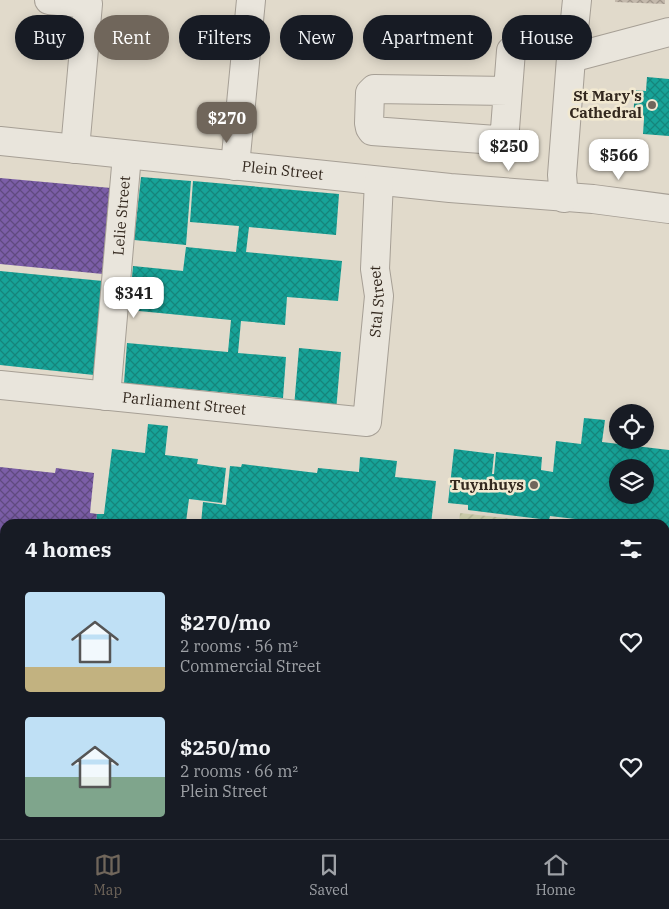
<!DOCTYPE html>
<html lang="en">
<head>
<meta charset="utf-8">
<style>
  body { margin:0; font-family:"IBM Plex Serif",serif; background:#242831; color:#f1f3f6; height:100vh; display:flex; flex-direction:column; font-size:19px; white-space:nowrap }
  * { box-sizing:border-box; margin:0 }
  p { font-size:16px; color:#9ea1a6 }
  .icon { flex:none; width:28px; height:28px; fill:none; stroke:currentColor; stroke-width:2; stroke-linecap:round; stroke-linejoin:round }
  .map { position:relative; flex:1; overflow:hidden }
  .details { position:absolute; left:0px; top:519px; width:670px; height:321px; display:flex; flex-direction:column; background:#171b24; border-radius:15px 15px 0 0; box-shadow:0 2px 12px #0003 }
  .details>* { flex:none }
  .top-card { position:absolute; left:15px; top:15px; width:640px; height:45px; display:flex; gap:10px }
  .buttons { position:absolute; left:609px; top:404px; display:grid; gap:10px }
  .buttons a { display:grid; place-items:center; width:45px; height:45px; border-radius:50%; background:#171b24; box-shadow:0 2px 12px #0003; font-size:25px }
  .price { position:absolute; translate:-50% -42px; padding:0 11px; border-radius:10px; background:#fff; color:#222; font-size:16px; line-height:32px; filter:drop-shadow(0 1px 2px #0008) }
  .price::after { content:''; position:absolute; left:50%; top:30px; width:15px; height:11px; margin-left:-8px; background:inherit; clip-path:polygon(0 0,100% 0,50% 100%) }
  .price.on { background:#70665b; color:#fff }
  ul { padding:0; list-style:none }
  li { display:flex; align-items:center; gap:15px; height:125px; padding:0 25px }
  li span { display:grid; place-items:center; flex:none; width:140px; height:100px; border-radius:5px; color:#555 }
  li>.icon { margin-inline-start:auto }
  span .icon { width:60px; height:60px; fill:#fffc; stroke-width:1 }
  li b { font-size:21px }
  h2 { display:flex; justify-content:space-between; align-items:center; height:60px; padding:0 25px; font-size:21px }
  .tag { padding:0 18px; border-radius:22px; background:#171b24; box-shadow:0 2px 12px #0003; font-size:18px; line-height:45px }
  .tag.on { background:#70665b; color:#fff }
  .tab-bar { display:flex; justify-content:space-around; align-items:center; height:70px; border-top:1px solid #363941; background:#171b24; font-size:14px; color:#9ea1a6 }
  .tab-bar a { display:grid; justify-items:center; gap:2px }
  .tab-bar .on { color:#70665b }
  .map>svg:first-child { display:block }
  .garden { fill:url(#garden-furrows) }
  .offices { fill:url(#offices-cross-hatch) }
  .schools { fill:url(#schools-cross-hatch) }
  .public { fill:url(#public-cross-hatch); fill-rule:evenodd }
  .building { fill:url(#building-cross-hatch) }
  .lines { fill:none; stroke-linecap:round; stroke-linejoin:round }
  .minor-casing { stroke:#a69f95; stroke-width:30 }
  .minor { stroke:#e9e5dc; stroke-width:28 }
  .poi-dot { fill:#70665b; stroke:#f2e9d1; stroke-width:2 }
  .labels { text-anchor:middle; stroke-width:5; stroke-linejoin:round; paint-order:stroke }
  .poi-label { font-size:15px; font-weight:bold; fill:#33281e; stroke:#f2e9d1; text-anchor:end }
  .street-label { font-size:15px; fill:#33281e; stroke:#f2e9d1 }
</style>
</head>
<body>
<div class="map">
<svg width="669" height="839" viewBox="0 0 669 839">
  <defs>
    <pattern id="garden-furrows" width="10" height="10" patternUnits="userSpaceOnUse" patternTransform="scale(1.25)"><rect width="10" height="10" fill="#cfd0ae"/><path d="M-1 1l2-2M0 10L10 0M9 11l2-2" fill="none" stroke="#b2b395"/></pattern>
    <pattern id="offices-cross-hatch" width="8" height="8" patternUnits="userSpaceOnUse" patternTransform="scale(1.25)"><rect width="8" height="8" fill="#7b5ea7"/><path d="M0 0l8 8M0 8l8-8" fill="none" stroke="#604a80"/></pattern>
    <pattern id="schools-cross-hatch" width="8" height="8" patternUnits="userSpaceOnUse" patternTransform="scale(1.25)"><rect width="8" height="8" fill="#3f88c5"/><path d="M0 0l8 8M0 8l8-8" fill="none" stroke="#356f9f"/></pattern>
    <pattern id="public-cross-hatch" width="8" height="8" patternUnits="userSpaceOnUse" patternTransform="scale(1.25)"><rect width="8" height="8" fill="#17a398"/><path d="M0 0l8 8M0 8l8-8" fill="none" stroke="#15857b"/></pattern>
    <pattern id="building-cross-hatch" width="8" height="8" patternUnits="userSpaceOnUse" patternTransform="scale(1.25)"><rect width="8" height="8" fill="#c4b9ac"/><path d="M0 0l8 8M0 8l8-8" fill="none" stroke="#a0968b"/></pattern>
  </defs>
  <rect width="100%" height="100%" fill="#e1dacb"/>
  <path class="garden" d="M460,513L561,524H459Z
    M665,535L669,536V839H95L96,835H665Z"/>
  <path class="offices" d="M0,178L111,188L103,274L0,264Z
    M0,467L55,473L56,468L94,473L90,513L97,514L96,524H5V592H0Z"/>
  <path class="schools" d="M0,719L5,720V750H4V751H0Z
    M0,751L4,758V766H5V775H3L1,785H0Z
    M0,788L5,789V797H0Z
    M0,807L5,808V835H71L70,839H0Z"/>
  <path class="public" d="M647,77L669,79V136L643,134L644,119L633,118L635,90L646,91Z
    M141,177L191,181L186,245L134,240Z
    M193,181L339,194L336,235L249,227L246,252L342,261L338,301L287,297L285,325L241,321L238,353L286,357L283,398L124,383L127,343L228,352L231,320L129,310L133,266L183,271L186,247L236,252L239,226L190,222Z
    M0,271L103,281L94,375L0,365Z
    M299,348L341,352L336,411L294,407Z
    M584,418L605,420L602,442L669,450V531H665V524H617L550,516L549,520L468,510V505L448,503L454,449L494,454L492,474H494L496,452L542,457L541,470L553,472L556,441L581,444ZM618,468H645V495H618Z
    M148,424L168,426L165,455L198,459L197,464L226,468L222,503L189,499L186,522H195V524H96L97,514H104L112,449L145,453Z
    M360,457L397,461L395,477L436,481L431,524H201L203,502L226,505L230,466L241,467L242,464L317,473L318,468L359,472Z"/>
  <path class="building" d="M615,0H665V4L615,2Z"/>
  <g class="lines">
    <defs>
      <g id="minor">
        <path d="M49,0L88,4L75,149"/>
        <path d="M571,58L669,32"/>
        <path d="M508,91L374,89L370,93L369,123L370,128L372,131L496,140C502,137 503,135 505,129L511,51"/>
        <path id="s1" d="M0,141L450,188L593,199L669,209"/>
        <path d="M235,166L251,0"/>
        <path d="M564,198L562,175L571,58L577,0"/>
        <path id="s2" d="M0,385L367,422L379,296L375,269L379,181"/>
        <path id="s3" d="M106,396L127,155"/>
        <path d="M0,665L5,666"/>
        <path d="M665,743H669"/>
      </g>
    </defs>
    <use href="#minor" class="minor-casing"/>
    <use href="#minor" class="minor"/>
  </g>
  <g class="poi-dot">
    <circle cx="652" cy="105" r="5"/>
    <circle cx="534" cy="485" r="5"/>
  </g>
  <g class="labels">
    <g class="poi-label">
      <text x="642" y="101">St Mary's<tspan x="642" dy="17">Cathedral</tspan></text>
      <text x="524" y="490">Tuynhuys</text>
    </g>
    <g class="street-label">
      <text dy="5" stroke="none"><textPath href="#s1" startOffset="284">Plein Street</textPath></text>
      <text dy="5" stroke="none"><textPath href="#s3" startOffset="181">Lelie Street</textPath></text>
      <text dy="5" stroke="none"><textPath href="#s2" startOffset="490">Stal Street</textPath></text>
      <text dy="5" stroke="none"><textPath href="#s2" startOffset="185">Parliament Street</textPath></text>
    </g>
  </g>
</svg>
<div class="buttons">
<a><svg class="icon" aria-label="locate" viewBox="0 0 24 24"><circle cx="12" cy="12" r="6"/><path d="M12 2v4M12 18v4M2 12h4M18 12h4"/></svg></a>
<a><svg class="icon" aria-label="layers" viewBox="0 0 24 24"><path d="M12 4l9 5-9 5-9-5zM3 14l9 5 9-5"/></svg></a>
</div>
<b class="price on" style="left:227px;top:144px">$270</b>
<b class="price" style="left:509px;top:172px">$250</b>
<b class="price" style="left:619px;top:181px">$566</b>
<b class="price" style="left:134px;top:319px">$341</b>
<div class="top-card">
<a class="tag">Buy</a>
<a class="tag on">Rent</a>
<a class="tag">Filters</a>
<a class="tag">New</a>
<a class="tag">Apartment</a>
<a class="tag">House</a>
</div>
<section class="details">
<h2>4 homes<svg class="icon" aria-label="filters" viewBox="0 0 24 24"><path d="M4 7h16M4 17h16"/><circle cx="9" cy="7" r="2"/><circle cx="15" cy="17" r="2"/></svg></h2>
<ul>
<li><span style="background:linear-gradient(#bfe0f5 75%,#c2b280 0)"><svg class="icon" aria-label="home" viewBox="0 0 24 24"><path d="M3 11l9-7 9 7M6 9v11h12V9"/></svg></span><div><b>$270/mo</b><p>2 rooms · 56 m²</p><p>Commercial Street</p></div><svg class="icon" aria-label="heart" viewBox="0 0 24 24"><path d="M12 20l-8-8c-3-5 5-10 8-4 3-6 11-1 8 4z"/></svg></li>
<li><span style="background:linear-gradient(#bfe0f5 60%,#7fa58c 0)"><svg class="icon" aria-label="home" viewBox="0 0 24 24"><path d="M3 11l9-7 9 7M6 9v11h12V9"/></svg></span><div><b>$250/mo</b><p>2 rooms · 66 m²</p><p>Plein Street</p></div><svg class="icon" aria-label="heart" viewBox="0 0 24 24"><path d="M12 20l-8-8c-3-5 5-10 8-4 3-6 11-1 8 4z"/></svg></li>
</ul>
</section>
</div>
<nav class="tab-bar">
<a class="on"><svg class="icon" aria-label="map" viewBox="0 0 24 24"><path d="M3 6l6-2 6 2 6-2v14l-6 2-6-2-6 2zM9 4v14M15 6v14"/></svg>Map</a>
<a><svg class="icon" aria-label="saved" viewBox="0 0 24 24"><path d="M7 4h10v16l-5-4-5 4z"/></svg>Saved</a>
<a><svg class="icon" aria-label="home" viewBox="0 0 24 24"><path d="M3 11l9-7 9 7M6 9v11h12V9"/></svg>Home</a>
</nav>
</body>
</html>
